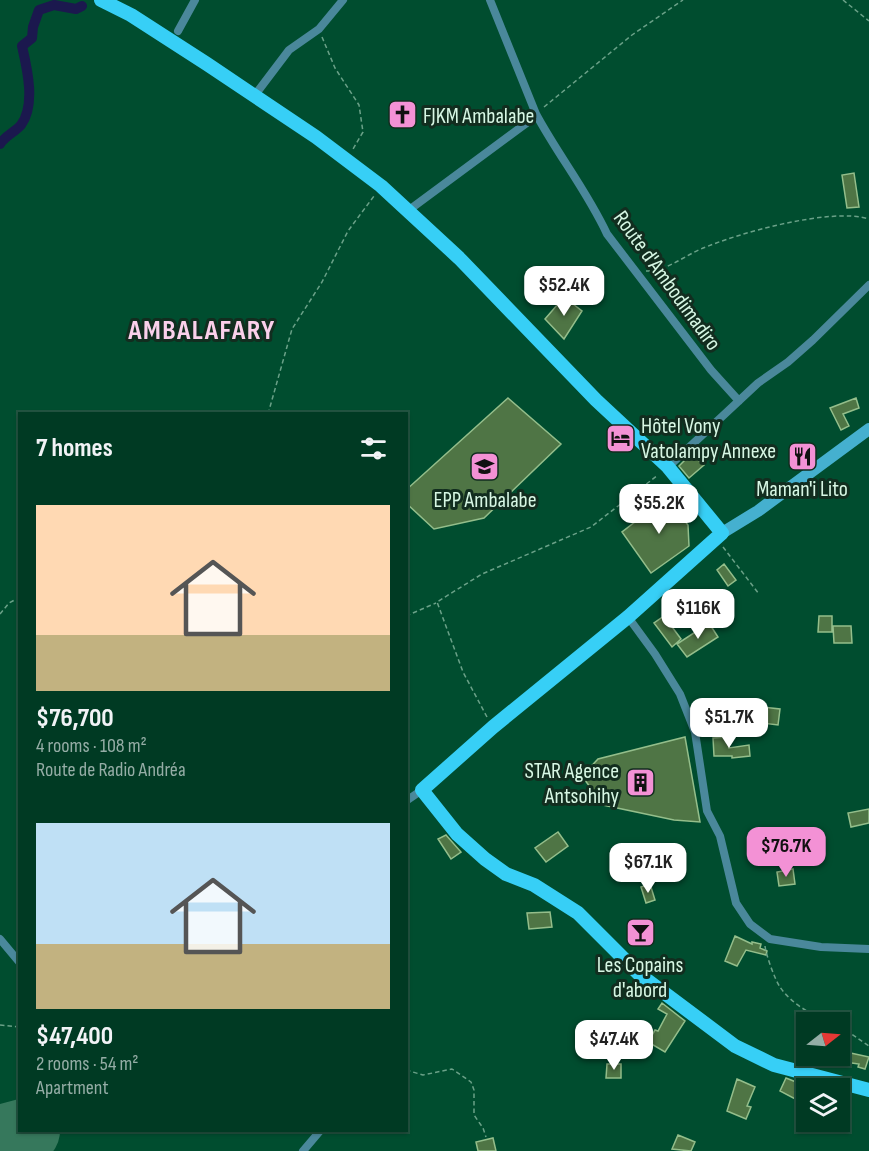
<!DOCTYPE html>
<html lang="en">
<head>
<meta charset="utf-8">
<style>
  body { margin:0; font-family:"Sofia Sans Condensed",sans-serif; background:#0a412b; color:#f1f3f6; height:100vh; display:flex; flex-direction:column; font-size:22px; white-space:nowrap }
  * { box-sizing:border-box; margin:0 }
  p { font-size:20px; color:#95ada6 }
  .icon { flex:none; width:33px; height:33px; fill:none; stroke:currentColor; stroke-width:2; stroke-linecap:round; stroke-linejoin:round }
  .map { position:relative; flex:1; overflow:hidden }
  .drawer { position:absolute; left:18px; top:412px; width:390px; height:720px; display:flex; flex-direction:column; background:#003a23; border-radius:0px; box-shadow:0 2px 4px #0004,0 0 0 2px #225441 }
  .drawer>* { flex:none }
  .needle { width:39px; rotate:73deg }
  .fabs { position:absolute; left:796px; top:1012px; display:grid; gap:12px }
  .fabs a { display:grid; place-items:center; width:54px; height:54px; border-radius:0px; background:#003a23; box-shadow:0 2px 4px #0004,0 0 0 2px #225441; font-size:30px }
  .price { position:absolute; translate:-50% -51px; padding:0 14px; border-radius:12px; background:#fff; color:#222; font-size:20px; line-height:39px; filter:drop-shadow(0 2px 3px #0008) }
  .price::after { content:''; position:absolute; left:50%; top:36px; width:18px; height:14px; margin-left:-9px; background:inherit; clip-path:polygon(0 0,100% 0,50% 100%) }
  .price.active { background:#f391d5; color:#111 }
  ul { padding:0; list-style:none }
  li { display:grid; align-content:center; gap:12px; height:318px; padding:0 18px }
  li span { display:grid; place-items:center; height:186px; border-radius:0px; color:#555 }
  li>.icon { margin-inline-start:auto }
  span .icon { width:108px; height:108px; fill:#fffc; stroke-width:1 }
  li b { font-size:26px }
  h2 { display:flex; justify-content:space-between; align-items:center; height:72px; padding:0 18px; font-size:26px }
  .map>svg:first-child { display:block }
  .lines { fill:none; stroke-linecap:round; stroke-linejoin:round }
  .canal { stroke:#1b184e; stroke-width:10 }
  .runway { stroke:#36785c; stroke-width:66 }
  .building { fill:#4f7545; stroke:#94be8b; stroke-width:1.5 }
  .path { stroke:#6aa188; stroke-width:1.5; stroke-dasharray:4.5 3; stroke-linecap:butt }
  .street { stroke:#4a889b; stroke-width:8 }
  .secondary { stroke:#45b0cf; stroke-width:12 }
  .primary { stroke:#37cff6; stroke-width:14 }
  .labels { text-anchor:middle; stroke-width:6; stroke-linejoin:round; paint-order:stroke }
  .poi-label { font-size:22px; fill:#d7f7e4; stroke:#122d1f }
  .street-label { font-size:22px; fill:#d7f7e4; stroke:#122d1f }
  .district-label { font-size:28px; font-weight:bold; letter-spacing:1.5px; fill:#fbd0eb; stroke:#122d1f }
</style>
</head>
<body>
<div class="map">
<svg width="869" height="1151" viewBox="0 0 869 1151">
  <rect width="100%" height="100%" fill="#004d2f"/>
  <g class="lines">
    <path class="canal" d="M0,144C5,136 15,132 21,125C36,105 27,68 22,46L32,38L33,27L39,10L54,5L76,9L82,6"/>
    <path class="runway" d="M0,1138L27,1131"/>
  </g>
  <path class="building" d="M854,173L859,207L847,208L842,175Z
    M564,297L582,311L564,339L545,319Z
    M508,398L561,444L484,518L434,529L406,503V490Z
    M856,398L859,408L843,414L849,426L841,430L830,408Z
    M691,454L704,465L689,478L679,466Z
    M666,498L688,525L689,546L651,573L622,532Z
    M724,564L736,580L728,586L717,570Z
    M664,616L681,639L672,647L654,623Z
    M819,616H832V632H818Z
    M709,623L718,637L687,657L677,644Z
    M833,626H851L852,643H834Z
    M754,702V706L780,709L778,725L755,722V725H744L742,703Z
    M685,737L700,822L674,820L603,805L582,776L598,759Z
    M728,737L729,748L749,745L750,756L732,758V756H714L713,738Z
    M869,809V823L851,827L848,813Z
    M558,832L568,846L546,862L535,848Z
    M446,835L461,852L451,859L438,839Z
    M793,869L795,884L779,886L777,872Z
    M650,884L655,900L646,903L641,887Z
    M550,912L552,927L529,929L527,913Z
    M735,936L752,944V942L761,944L760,948L767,951L766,955L746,950L737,966L725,961Z
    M662,1003L685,1021L665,1052L648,1042L655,1030L658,1031L667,1014L658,1009Z
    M846,1052L869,1057L865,1069L858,1067L859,1064L845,1062Z
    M607,1064H621V1078H606Z
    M786,1078L806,1086L799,1101L780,1091Z
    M737,1079L755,1087L747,1106L751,1107L746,1119L727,1111Z
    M678,1135L695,1142L691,1151L672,1149Z
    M493,1138L496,1151H478L476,1142Z"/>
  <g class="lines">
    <path class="path" d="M843,0L869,21
      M322,37L335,68L359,105L363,132L353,149
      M544,107L632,35L683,0
      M646,271C667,271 682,257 701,249C738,233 831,207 869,219
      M268,414L292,329L322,282L348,231L374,196
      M723,547L759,594
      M0,614L9,603L20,597
      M406,616L436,603
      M487,717L463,672L437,602L482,574L591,527L658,475
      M765,946C766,955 775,980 780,987C791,1004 817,1019 836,1023
      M0,1025L20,1027
      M840,1026L869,1046
      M406,1070L423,1075L452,1069L471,1082L474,1090V1115L483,1128L486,1137"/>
    <path class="street" d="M178,31L195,0
      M258,91L289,50L319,29L343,0
      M536,114C558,155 587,191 607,234L711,370L739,401
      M409,210L528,122L536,114L490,0
      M668,467L758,383L788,362L813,340L869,285
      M628,617L655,654L680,694L695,732L707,811L720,836L736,903L750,924L770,939L821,947L869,949
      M406,801L422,790
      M0,939L20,963
      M303,1151L320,1131"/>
    <path class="secondary" d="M722,533L758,511L869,429"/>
    <path class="primary" d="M101,0L131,15L207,64L316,137L381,186L459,258L596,400L668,467L722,533L628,617L493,727L422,790L457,834L485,859L506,874L534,885L578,913L639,974L735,1046L774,1065L869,1090"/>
  </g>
  <defs>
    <symbol id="church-square" viewBox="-11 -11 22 22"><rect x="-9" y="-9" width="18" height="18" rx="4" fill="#f391d5" stroke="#122d1f"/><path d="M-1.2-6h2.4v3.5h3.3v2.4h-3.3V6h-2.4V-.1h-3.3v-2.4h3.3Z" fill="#111"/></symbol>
    <symbol id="hotel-square" viewBox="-11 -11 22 22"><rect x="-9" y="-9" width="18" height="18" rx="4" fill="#f391d5" stroke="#122d1f"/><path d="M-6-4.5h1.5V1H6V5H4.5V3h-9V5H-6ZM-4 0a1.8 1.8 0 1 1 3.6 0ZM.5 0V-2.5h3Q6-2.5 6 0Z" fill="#111"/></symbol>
    <symbol id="restaurant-square" viewBox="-11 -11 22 22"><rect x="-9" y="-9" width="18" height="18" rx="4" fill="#f391d5" stroke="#122d1f"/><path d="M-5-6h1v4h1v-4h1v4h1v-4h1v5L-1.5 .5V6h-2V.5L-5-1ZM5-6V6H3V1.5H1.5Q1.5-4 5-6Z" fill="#111"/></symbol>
    <symbol id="school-square" viewBox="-11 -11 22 22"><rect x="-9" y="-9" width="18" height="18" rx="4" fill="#f391d5" stroke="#122d1f"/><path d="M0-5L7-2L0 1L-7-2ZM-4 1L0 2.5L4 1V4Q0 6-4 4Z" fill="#111"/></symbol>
    <symbol id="building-square" viewBox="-11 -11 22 22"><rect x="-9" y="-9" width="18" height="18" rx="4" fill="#f391d5" stroke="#122d1f"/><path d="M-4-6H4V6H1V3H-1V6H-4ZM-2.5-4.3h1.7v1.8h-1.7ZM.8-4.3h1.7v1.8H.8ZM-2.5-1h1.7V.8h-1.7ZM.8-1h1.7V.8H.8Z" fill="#111"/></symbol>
    <symbol id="bar-square" viewBox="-11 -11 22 22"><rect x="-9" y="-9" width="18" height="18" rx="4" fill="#f391d5" stroke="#122d1f"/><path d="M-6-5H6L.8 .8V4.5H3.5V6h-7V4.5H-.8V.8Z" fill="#111"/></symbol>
  </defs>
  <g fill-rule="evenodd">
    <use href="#church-square" x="386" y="98" width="33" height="33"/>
    <use href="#hotel-square" x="604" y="422" width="33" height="33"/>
    <use href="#restaurant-square" x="786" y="440" width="33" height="33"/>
    <use href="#school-square" x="468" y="450" width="33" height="33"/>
    <use href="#building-square" x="624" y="766" width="33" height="33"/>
    <use href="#bar-square" x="624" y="916" width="33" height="33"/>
  </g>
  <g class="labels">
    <g class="poi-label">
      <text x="423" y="123" text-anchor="start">FJKM Ambalabe</text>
      <text x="641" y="433" text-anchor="start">Hôtel Vony<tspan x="641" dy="25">Vatolampy Annexe</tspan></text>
      <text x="802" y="496">Maman'i Lito</text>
      <text x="485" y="507">EPP Ambalabe</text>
      <text x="619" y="778" text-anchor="end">STAR Agence<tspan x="619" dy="25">Antsohihy</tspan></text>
      <text x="640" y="972">Les Copains<tspan x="640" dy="25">d'abord</tspan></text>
    </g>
    <g class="street-label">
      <text transform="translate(668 280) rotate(54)" y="8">Route d'Ambodimadiro</text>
    </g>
    <g class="district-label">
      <text x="202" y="339">AMBALAFARY</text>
    </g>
  </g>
</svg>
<div class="fabs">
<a><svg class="needle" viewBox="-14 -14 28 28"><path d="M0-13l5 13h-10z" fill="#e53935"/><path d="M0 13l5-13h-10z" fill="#95ada6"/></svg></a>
<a><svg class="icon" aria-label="layers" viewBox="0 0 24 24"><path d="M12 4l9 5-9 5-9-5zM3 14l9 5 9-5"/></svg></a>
</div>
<b class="price" style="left:564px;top:317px">$52.4K</b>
<b class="price" style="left:659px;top:535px">$55.2K</b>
<b class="price" style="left:698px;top:640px">$116K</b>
<b class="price" style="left:729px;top:749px">$51.7K</b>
<b class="price active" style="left:786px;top:878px">$76.7K</b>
<b class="price" style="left:648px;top:894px">$67.1K</b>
<b class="price" style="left:614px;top:1071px">$47.4K</b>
<section class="drawer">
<h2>7 homes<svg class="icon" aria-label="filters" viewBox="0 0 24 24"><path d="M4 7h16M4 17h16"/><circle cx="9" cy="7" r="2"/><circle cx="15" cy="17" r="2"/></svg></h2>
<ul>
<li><span style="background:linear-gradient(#ffd9b3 70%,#c2b280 0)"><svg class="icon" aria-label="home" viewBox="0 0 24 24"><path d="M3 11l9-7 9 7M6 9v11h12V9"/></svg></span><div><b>$76,700</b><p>4 rooms · 108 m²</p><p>Route de Radio Andréa</p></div></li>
<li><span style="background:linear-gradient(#bfe0f5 65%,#c2b280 0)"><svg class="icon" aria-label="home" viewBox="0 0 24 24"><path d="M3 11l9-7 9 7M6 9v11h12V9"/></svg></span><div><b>$47,400</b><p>2 rooms · 54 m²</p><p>Apartment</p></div></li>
</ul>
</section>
</div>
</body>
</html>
